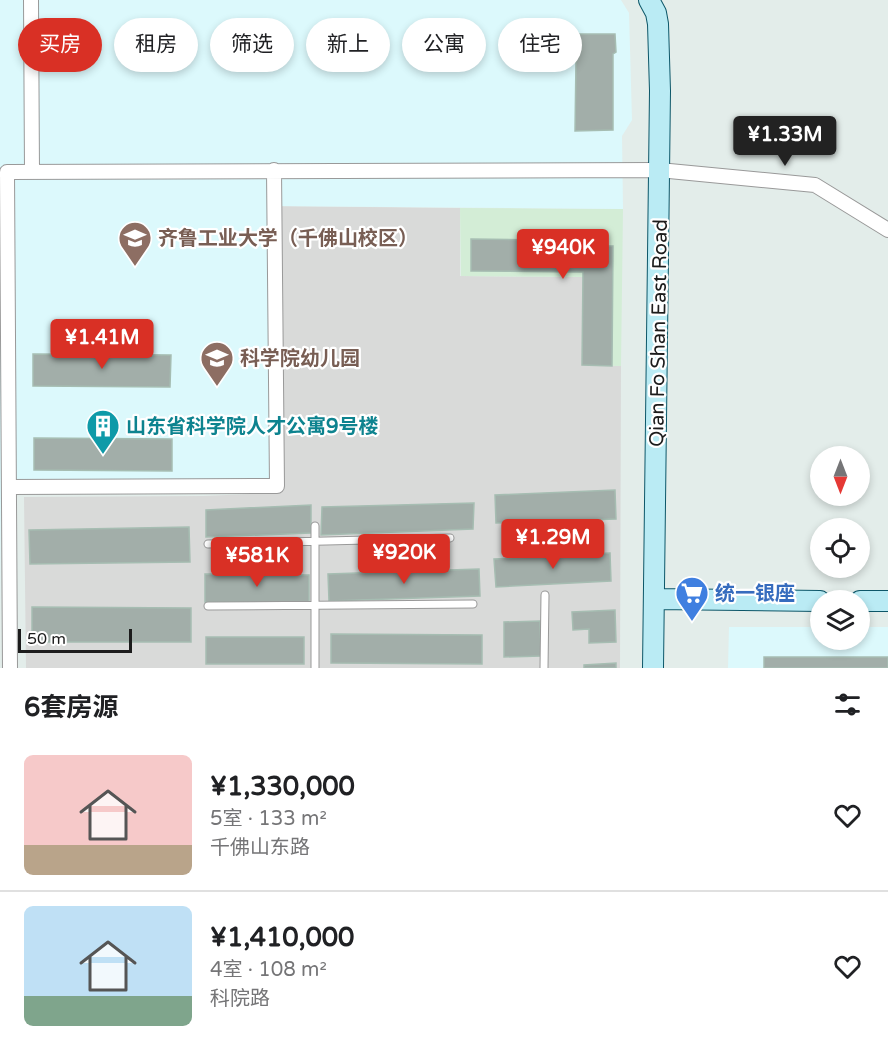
<!DOCTYPE html>
<html lang="zh">
<head>
<meta charset="utf-8">
<style>
  body { margin:0; font-family:"Varela Round","Noto Sans SC",sans-serif; background:#f6f6f6; color:#202124; height:100vh; display:flex; flex-direction:column; font-size:22px; white-space:nowrap }
  * { box-sizing:border-box; margin:0 }
  p { font-size:20px; color:#757577 }
  .icon { flex:none; width:33px; height:33px; fill:none; stroke:currentColor; stroke-width:2; stroke-linecap:round; stroke-linejoin:round }
  .map { position:relative; height:668px; overflow:hidden }
  .details { display:flex; flex-direction:column; background:#fff; flex:1 }
  .details>* { flex:none }
  .banner { position:absolute; left:18px; top:18px; width:852px; height:54px; display:flex; gap:12px }
  .needle { width:39px; rotate:180deg }
  .buttons { position:absolute; left:810px; top:446px; display:grid; gap:12px }
  .buttons a { display:grid; place-items:center; width:60px; height:60px; border-radius:50%; background:#fff; box-shadow:0 3px 9px #0003; font-size:30px }
  .scale { position:absolute; left:18px; bottom:15px; width:114px; box-sizing:border-box; padding-left:6px; border:3px solid #1c1c1c; border-top:0; font-size:16px; line-height:21px; white-space:nowrap; color:#1c1c1c; -webkit-text-stroke:4px #fff; paint-order:stroke }
  .price { position:absolute; translate:-50% -51px; padding:0 14px; border-radius:6px; background:#d93025; color:#fff; font-size:20px; line-height:39px; filter:drop-shadow(0 2px 3px #0008) }
  .price::after { content:''; position:absolute; left:50%; top:36px; width:18px; height:14px; margin-left:-9px; background:inherit; clip-path:polygon(0 0,100% 0,50% 100%) }
  .price.active { background:#222; color:#fff }
  ul { padding:0; list-style:none }
  li { display:flex; align-items:center; gap:18px; height:150px; padding:0 24px }
  li+li { border-top:2px solid #e0e0e0 }
  li span { display:grid; place-items:center; flex:none; width:168px; height:120px; border-radius:9px; color:#555 }
  li>.icon { margin-inline-start:auto }
  span .icon { width:72px; height:72px; fill:#fffc; stroke-width:1 }
  li b { font-size:26px }
  h2 { display:flex; justify-content:space-between; align-items:center; height:72px; padding:0 24px; font-size:26px }
  .chip { padding:0 21px; border-radius:27px; background:#fff; box-shadow:0 3px 9px #0003; font-size:21px; line-height:54px }
  .chip.active { background:#d93025; color:#fff }
  .map>svg:first-child { display:block }
  .residential { fill:#d9dad9 }
  .commercial { fill:#d3edd6 }
  .education { fill:#dcf9fc }
  .building { fill:#a2aea9; stroke:#a6bdb2; stroke-width:1.5 }
  .lines { fill:none; stroke-linecap:round; stroke-linejoin:round }
  .lane-casing { stroke:#999; stroke-width:9 }
  .street-casing { stroke:#999; stroke-width:16 }
  .secondary-casing { stroke:#0d5769; stroke-width:22 }
  .lane { stroke:#fff; stroke-width:7 }
  .street { stroke:#fff; stroke-width:14 }
  .secondary { stroke:#baebf4; stroke-width:20 }
  .labels { text-anchor:middle; stroke-width:4.5; stroke-linejoin:round; paint-order:stroke }
  .education-label { font-size:20px; font-weight:bold; fill:#785e54; stroke:#fff; text-anchor:start }
  .street-label { font-size:20px; fill:#1c1c1c; stroke:#fff }
  .culture-label { font-size:20px; font-weight:bold; fill:#0d838f; stroke:#fff; text-anchor:start }
  .shop-label { font-size:20px; font-weight:bold; fill:#366cbe; stroke:#fff; text-anchor:start }
</style>
</head>
<body>
<div class="map">
<svg width="888" height="668" viewBox="0 0 888 668">
  <rect width="100%" height="100%" fill="#e3edea"/>
  <path class="residential" d="M269,206L460,208V276L583,277L582,365L621,366L620,668H26L24,497L203,496L270,493Z"/>
  <path class="commercial" d="M460,208L623,209L621,366L582,365L583,277L461,276Z"/>
  <path class="education" d="M0,0H621L629,13L632,120L622,136L623,209L270,206L271,480L1,483L0,618Z
    M729,627H820V639H860V627H888V668H728Z"/>
  <path class="building" d="M565,34H615L616,52L613,54V130L575,131L576,61L564,54Z
    M471,239L606,241V246H613L612,366L582,365L583,272L471,271Z
    M33,354L171,355L170,387L33,386Z
    M34,438L172,439V471L34,470Z
    M615,490L616,519L496,523L495,495Z
    M474,503L473,529L321,535L322,507Z
    M311,505V533L206,537V510Z
    M189,527L190,562L30,564L29,530Z
    M610,553L611,581L496,587L494,559Z
    M479,569L480,596L329,601L328,574Z
    M205,574L309,575V603L205,602Z
    M32,607L191,608V642H32Z
    M615,610L616,642L589,643V629L573,630L572,612Z
    M540,621L541,656L504,657V622Z
    M331,634L482,635V664L331,663Z
    M206,637H304V664H206Z
    M764,657H888V668H764Z
    M616,663V668H584V665Z"/>
  <g class="lines">
    <defs>
      <path id="lane" d="M208,544L450,538
        M208,606L473,604
        M315,668V526
        M544,668L545,595"/>
      <path id="street" d="M31,0L32,171
        M10,487L277,486L274,170
        M10,668L7,172L659,170L815,185L888,230"/>
      <path id="secondary" d="M649,0L656,13L658,24L660,91L653,668
        M655,599L820,601
        M860,601H888"/>
    </defs>
    <use href="#lane" class="lane-casing"/>
    <use href="#street" class="street-casing"/>
    <use href="#secondary" class="secondary-casing"/>
    <use href="#lane" class="lane"/>
    <use href="#street" class="street"/>
    <use href="#secondary" class="secondary"/>
  </g>
  <defs>
    <symbol id="university-pin" viewBox="-11 -11 22 30"><path d="M0 17L-7.5 6A9.5 9.5 0 1 1 7.5 6Z" fill="#8d6e63" stroke="#fff"/><path d="M0-5L7-2L0 1L-7-2ZM-4 1L0 2.5L4 1V4Q0 6-4 4Z" fill="#fff"/></symbol>
    <symbol id="school-pin" viewBox="-11 -11 22 30"><path d="M0 17L-7.5 6A9.5 9.5 0 1 1 7.5 6Z" fill="#8d6e63" stroke="#fff"/><path d="M0-5L7-2L0 1L-7-2ZM-4 1L0 2.5L4 1V4Q0 6-4 4Z" fill="#fff"/></symbol>
    <symbol id="building-pin" viewBox="-11 -11 22 30"><path d="M0 17L-7.5 6A9.5 9.5 0 1 1 7.5 6Z" fill="#0f9aa8" stroke="#fff"/><path d="M-4-6H4V6H1V3H-1V6H-4ZM-2.5-4.3h1.7v1.8h-1.7ZM.8-4.3h1.7v1.8H.8ZM-2.5-1h1.7V.8h-1.7ZM.8-1h1.7V.8H.8Z" fill="#fff"/></symbol>
    <symbol id="supermarket-pin" viewBox="-11 -11 22 30"><path d="M0 17L-7.5 6A9.5 9.5 0 1 1 7.5 6Z" fill="#3f7fe0" stroke="#fff"/><path d="M-6-5.5h2.5l.6 2H6L4.5 2H-2.5L-4.4-4H-6ZM-1.5 3.2a1.3 1.3 0 1 0 .1 0ZM3 3.2a1.3 1.3 0 1 0 .1 0Z" fill="#fff"/></symbol>
  </defs>
  <g fill-rule="evenodd">
    <use href="#university-pin" x="116" y="219" width="38" height="52"/>
    <use href="#school-pin" x="198" y="339" width="38" height="52"/>
    <use href="#building-pin" x="84" y="407" width="38" height="52"/>
    <use href="#supermarket-pin" x="673" y="574" width="38" height="52"/>
  </g>
  <g class="labels">
    <g class="education-label">
      <text x="158" y="245">齐鲁工业大学（千佛山校区）</text>
      <text x="240" y="365">科学院幼儿园</text>
    </g>
    <g class="street-label">
      <text transform="translate(658 333) rotate(-89)" y="7">Qian Fo Shan East Road</text>
    </g>
    <g class="culture-label">
      <text x="126" y="433">山东省科学院人才公寓9号楼</text>
    </g>
    <g class="shop-label">
      <text x="715" y="600">统一银座</text>
    </g>
  </g>
</svg>
<div class="buttons">
<a><svg class="needle" viewBox="-14 -14 28 28"><path d="M0-13l5 13h-10z" fill="#e53935"/><path d="M0 13l5-13h-10z" fill="#757577"/></svg></a>
<a><svg class="icon" aria-label="locate" viewBox="0 0 24 24"><circle cx="12" cy="12" r="6"/><path d="M12 2v4M12 18v4M2 12h4M18 12h4"/></svg></a>
<a><svg class="icon" aria-label="layers" viewBox="0 0 24 24"><path d="M12 4l9 5-9 5-9-5zM3 14l9 5 9-5"/></svg></a>
</div>
<div class="scale">50 m</div>
<b class="price active" style="left:785px;top:167px">¥1.33M</b>
<b class="price" style="left:563px;top:280px">¥940K</b>
<b class="price" style="left:102px;top:370px">¥1.41M</b>
<b class="price" style="left:553px;top:570px">¥1.29M</b>
<b class="price" style="left:404px;top:585px">¥920K</b>
<b class="price" style="left:257px;top:588px">¥581K</b>
<div class="banner">
<a class="chip active">买房</a>
<a class="chip">租房</a>
<a class="chip">筛选</a>
<a class="chip">新上</a>
<a class="chip">公寓</a>
<a class="chip">住宅</a>
</div>
</div>
<section class="details">
<h2>6套房源<svg class="icon" aria-label="filters" viewBox="0 0 24 24"><path d="M4 7h16M4 17h16"/><circle cx="9" cy="7" r="2"/><circle cx="15" cy="17" r="2"/></svg></h2>
<ul>
<li><span style="background:linear-gradient(#f6c9c9 75%,#b9a48a 0)"><svg class="icon" aria-label="home" viewBox="0 0 24 24"><path d="M3 11l9-7 9 7M6 9v11h12V9"/></svg></span><div><b>¥1,330,000</b><p>5室 · 133 m²</p><p>千佛山东路</p></div><svg class="icon" aria-label="heart" viewBox="0 0 24 24"><path d="M12 20l-8-8c-3-5 5-10 8-4 3-6 11-1 8 4z"/></svg></li>
<li><span style="background:linear-gradient(#bfe0f5 75%,#7fa58c 0)"><svg class="icon" aria-label="home" viewBox="0 0 24 24"><path d="M3 11l9-7 9 7M6 9v11h12V9"/></svg></span><div><b>¥1,410,000</b><p>4室 · 108 m²</p><p>科院路</p></div><svg class="icon" aria-label="heart" viewBox="0 0 24 24"><path d="M12 20l-8-8c-3-5 5-10 8-4 3-6 11-1 8 4z"/></svg></li>
</ul>
</section>
</body>
</html>
